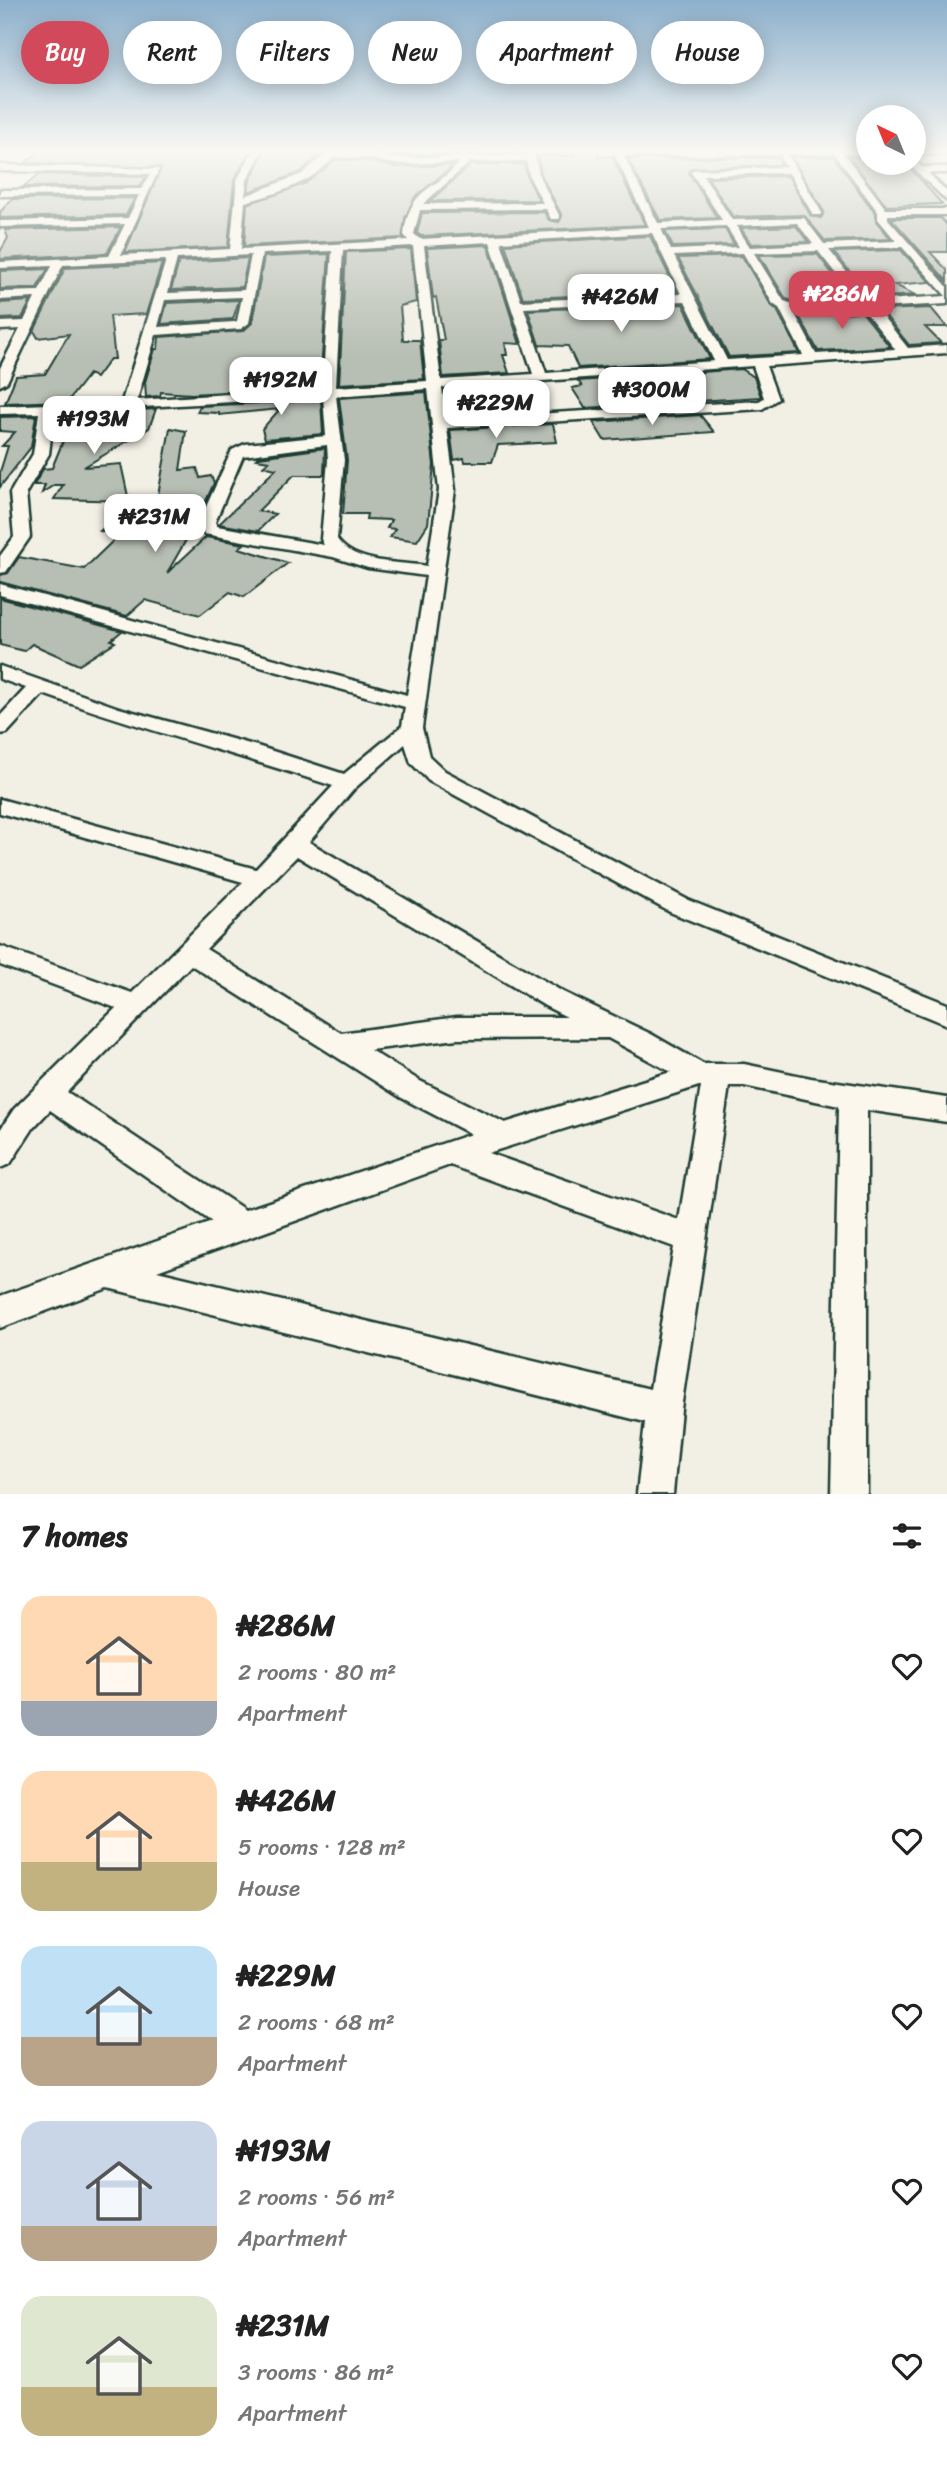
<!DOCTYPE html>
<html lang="en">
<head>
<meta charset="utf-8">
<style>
  body { margin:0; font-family:Sriracha,sans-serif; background:#f6f6f6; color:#222; height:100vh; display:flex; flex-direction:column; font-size:26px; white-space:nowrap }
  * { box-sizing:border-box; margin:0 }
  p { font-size:23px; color:#767676 }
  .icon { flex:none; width:38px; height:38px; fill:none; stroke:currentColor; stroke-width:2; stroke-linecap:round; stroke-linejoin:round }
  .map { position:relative; height:1494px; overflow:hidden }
  .details { display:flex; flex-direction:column; background:#fff; flex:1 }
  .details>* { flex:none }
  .guide { position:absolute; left:21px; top:21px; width:906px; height:63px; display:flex; gap:14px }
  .needle { width:46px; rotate:317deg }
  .fabs { position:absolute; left:856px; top:105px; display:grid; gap:14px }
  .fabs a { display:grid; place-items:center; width:70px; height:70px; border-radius:50%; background:#fff; box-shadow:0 4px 18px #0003; font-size:35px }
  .price { position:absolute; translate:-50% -60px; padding:0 16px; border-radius:14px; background:#fff; color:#222; font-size:23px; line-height:46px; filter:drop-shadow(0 2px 4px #0008) }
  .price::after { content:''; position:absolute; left:50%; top:42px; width:21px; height:16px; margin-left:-10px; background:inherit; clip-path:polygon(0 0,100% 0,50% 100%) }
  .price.active { background:#d1495b; color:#fff }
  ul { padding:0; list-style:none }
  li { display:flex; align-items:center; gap:21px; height:175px; padding:0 21px }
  li span { display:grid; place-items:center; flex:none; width:196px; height:140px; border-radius:21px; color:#555 }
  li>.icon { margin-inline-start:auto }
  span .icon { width:84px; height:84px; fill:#fffc; stroke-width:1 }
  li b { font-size:30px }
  h2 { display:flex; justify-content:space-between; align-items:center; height:84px; padding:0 21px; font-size:30px }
  .tag { padding:0 24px; border-radius:32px; background:#fff; box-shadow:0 4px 18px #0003; font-size:24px; line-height:63px }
  .tag.active { background:#d1495b; color:#fff }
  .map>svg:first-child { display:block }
  .building { fill:#b7beb3; stroke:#1f3d34; stroke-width:2 }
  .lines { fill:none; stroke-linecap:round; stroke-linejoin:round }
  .street-casing { stroke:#1f3d34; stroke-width:5 }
  .street { fill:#fbf7ec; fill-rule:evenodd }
</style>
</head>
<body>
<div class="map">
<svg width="947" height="1494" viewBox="0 0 947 1494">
  <rect width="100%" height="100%" fill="#f2f0e5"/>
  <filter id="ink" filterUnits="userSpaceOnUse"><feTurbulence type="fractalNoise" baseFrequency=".0143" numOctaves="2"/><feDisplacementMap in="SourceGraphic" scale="14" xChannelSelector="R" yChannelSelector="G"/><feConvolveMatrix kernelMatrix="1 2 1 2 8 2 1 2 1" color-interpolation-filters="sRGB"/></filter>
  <g filter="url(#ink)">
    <path class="building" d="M42,149H251L234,180L228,247L125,252L161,168L25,163Z
      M265,149H325L301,172L248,192L250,181Z
      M521,149V152L395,155L386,154H408V150Z
      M571,149H598V157L612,156L645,225L421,236L417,233L422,213L544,212L549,220L559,222L562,216L542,177L537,156H574Z
      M778,157L781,165L691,168L689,173L717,218L660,220L628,159Z
      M792,157H834L875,213L876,221L891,239L825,241L804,215L733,217L708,178L788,176L811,216L821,218L824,212Z
      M849,157H868V163H906L942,204L887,206Z
      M335,160L365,161L395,167L454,165L415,197L405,218L403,238L244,246L247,204L306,183Z
      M524,164L528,179L539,200L430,201L471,165Z
      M40,174L146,177L140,186L23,187Z
      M135,198L126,215L0,218V212L12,199Z
      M891,218H941L947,225V252H930L947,270V281Z
      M796,226L808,242L751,244L741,228Z
      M121,227L107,253L0,259V252L8,238L5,230Z
      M725,229L734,245L673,247L665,231Z
      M650,236L677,292L523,298L505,244Z
      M488,245L520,344L505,343L507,355H503L509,373L443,377L439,340H444L436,297L433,298L427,248Z
      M411,249L416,302L400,306L403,340H420L424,379L339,384L346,252Z
      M901,250L930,282L895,285L915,295L871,298L834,252Z
      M329,254L320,386L192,394L161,392L160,396L146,397L145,382L155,349H158L159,337L243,331L252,323L264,257Z
      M817,254L853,300L797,302L786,299L759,255Z
      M742,256L771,305L777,310L799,353L729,357L678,258Z
      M248,258L242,287L171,290L179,262Z
      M162,263L146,314L110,316L115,359H110L96,378L89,374L68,401L5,403L16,376L45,374L69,334L38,338L34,331L65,268Z
      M48,269L37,288L0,289V271Z
      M239,300L233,319L161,324L167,303Z
      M31,301L22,318L0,319V303Z
      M683,304L710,359L578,368L568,346L539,345L528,310Z
      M931,308L947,327H925L941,343L909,345L881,310Z
      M862,312L890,347L818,351L798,314Z
      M742,369L754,377L761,397L585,408L572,388L582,386L578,381Z
      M513,386L514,391L535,392L545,411L448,416L445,390Z
      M426,392L434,465L428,524L417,541L390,537L395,529L387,528L391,520L366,519L367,514H343L347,460L339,398Z
      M321,400L323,434L265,439L262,429L280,409L219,415V413L197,412L200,406Z
      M156,409L149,428L84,467L121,464L129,501L54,499L63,485H54L42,493L45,485H34L43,469L52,468L74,414Z
      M700,415L714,432L604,440L593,422Z
      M36,416L31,447L0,487V472L8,446H2L15,432L0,431V417Z
      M553,424L557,442L498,445L492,462H465L464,458L454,460L450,430Z
      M170,428L186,431L180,470L197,468L200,478L211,476L214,483L197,521L167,573L206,537L244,544L239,548L288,563L244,597L230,592L200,615L145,600L127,616L0,582V575L8,573L19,557L84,569L119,535L100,531L140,498L157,501Z
      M325,448L324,475H294L258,511L275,514L258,531L219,524L276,469L263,466L269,461L256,459L259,457Z
      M0,598L122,631L111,640L115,642L79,665L32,644L24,651L0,645Z"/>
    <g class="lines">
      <defs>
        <path id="street" d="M254,149H263L247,180L245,196L302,174L331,149L395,158L525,155L524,149H533L540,178L560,217L559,219H551L546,209L420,210L414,234L420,239L649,227L612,149H868V154H844L886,209H947V215H888V219L947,286V304L876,308L908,348L947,345V353L766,366L778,399L762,409L447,428L455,490L422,728L429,756L445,771L688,900L947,1004V1025L670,912L429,781L411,763L405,744L355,788L309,842L563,992L651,1034L703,1064H744L811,1078L947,1098V1122L867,1110V1494H831L839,1106L744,1086H729L681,1409L673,1494H637L645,1422L108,1288L0,1328V1296L212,1222L50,1110L34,1127L10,1164L0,1168V1130L14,1109L116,1008L0,965V946L132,993L243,882L0,813V799L256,869L333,786C236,754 138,728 43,694L7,733L0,734V716L26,688L0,679V666L119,708L257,746L344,774L402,726L405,707L0,595V584L407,695L426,576L368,568L333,557L210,535L204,534L199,522L232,450L245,444L326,436L323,397L54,412L49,454L26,493L30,537L6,572L0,573V556L14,537L10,493L33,454L39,413L0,414V406L122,401L166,260L63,265L7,382L0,386V368L20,329L0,330V322L24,321L35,298L0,300V292L39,291L52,266L0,268V262L109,256L125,224L0,227V221L128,218L139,195L0,196V190L142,189L150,174L0,171V165L159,169L121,255L230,249L237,180ZM835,154L878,212V219L896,241L824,244L804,218L732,220L703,175L789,173L813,215H821L822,213L790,158L785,155L780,158L786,167L693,170L691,172L722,220L658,223L624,156ZM334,157L365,158L395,164L460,162C433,193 410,186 404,235L408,240L241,249L245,202C277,194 312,183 334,157ZM526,161L530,178L543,203L423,204L470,162ZM797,223L813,244L750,247L736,226ZM726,226L739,247L671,250L661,229ZM652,233L681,294L521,301L501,242ZM490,242L533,374L441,380L424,246ZM413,246L427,381L336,387L343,250ZM902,247L946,296L870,301L829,250ZM332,251L322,388L137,400L156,335L241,329L249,323L262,254ZM818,251L858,302L797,305L784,301L754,253ZM743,253L773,304L779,308L803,355L727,360L674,256ZM251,255L244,290L168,293L177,259ZM242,297L237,321L234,322L158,327L165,300ZM685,301L714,361L546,373L524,308ZM863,309L895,349L816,354L794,312ZM753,366L764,398L759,401L446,419L442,388ZM428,389L439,490L427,566C400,562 353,564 337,539L344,460L336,396ZM327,445L328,460L321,539L324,545L217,526L215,522L243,456ZM297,856L545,1006L567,1017H457L341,1033L206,949ZM191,965L400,1097L471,1134L245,1210L67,1092ZM608,1038L671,1072L505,1123L420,1081L370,1050L457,1039ZM699,1086H701L679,1220L488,1153ZM450,1165L674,1247L650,1389L157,1271Z
          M914,149H947V154H914Z
          M914,160L922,167H947V173H928L947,192V201L910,165L909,163H914Z"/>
      </defs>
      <use href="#street" class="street-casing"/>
      <use href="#street" class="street"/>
    </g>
  </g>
  <linearGradient id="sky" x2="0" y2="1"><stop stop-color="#8cb0cc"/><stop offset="0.42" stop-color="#f9f8f3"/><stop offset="1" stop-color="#f9f8f3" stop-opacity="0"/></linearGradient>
  <rect width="947" height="359" fill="url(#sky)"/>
</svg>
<div class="fabs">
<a><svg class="needle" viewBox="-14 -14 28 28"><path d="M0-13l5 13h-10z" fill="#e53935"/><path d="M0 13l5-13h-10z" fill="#767676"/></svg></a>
</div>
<b class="price active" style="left:842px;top:331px">₦286M</b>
<b class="price" style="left:621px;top:334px">₦426M</b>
<b class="price" style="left:281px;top:417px">₦192M</b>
<b class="price" style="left:652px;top:427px">₦300M</b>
<b class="price" style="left:496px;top:440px">₦229M</b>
<b class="price" style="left:94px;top:456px">₦193M</b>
<b class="price" style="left:155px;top:554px">₦231M</b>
<div class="guide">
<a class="tag active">Buy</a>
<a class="tag">Rent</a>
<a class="tag">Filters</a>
<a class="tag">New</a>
<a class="tag">Apartment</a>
<a class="tag">House</a>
</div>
</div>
<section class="details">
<h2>7 homes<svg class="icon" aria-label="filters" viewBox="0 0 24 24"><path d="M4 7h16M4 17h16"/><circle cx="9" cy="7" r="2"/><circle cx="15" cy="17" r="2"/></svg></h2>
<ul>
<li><span style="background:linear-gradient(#ffd9b3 75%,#9aa5b1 0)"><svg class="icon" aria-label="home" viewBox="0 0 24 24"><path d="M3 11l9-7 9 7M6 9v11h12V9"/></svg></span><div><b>₦286M</b><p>2 rooms · 80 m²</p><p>Apartment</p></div><svg class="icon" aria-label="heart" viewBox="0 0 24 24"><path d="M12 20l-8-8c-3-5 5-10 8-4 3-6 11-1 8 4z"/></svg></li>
<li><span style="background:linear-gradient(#ffd9b3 65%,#c2b280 0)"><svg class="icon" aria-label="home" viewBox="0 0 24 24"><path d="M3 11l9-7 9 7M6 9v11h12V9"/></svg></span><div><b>₦426M</b><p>5 rooms · 128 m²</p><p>House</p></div><svg class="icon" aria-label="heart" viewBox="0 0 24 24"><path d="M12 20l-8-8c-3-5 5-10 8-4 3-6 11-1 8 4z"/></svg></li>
<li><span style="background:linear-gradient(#bfe0f5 65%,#b9a48a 0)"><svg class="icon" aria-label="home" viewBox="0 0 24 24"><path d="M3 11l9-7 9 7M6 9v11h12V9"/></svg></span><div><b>₦229M</b><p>2 rooms · 68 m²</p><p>Apartment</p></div><svg class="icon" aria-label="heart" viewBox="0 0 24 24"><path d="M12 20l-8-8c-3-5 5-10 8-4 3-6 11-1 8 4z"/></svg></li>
<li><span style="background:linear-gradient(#c9d6e8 75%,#b9a48a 0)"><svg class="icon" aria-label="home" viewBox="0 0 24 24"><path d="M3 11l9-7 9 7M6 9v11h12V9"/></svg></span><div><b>₦193M</b><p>2 rooms · 56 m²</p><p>Apartment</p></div><svg class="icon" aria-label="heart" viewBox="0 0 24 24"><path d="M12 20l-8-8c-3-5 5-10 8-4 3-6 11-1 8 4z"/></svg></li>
<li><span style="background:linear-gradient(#dfe7d0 65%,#c2b280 0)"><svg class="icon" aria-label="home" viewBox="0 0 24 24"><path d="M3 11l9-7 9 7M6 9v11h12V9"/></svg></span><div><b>₦231M</b><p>3 rooms · 86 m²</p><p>Apartment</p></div><svg class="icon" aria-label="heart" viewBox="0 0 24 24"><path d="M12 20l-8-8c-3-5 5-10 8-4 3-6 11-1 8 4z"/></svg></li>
</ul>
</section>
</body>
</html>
